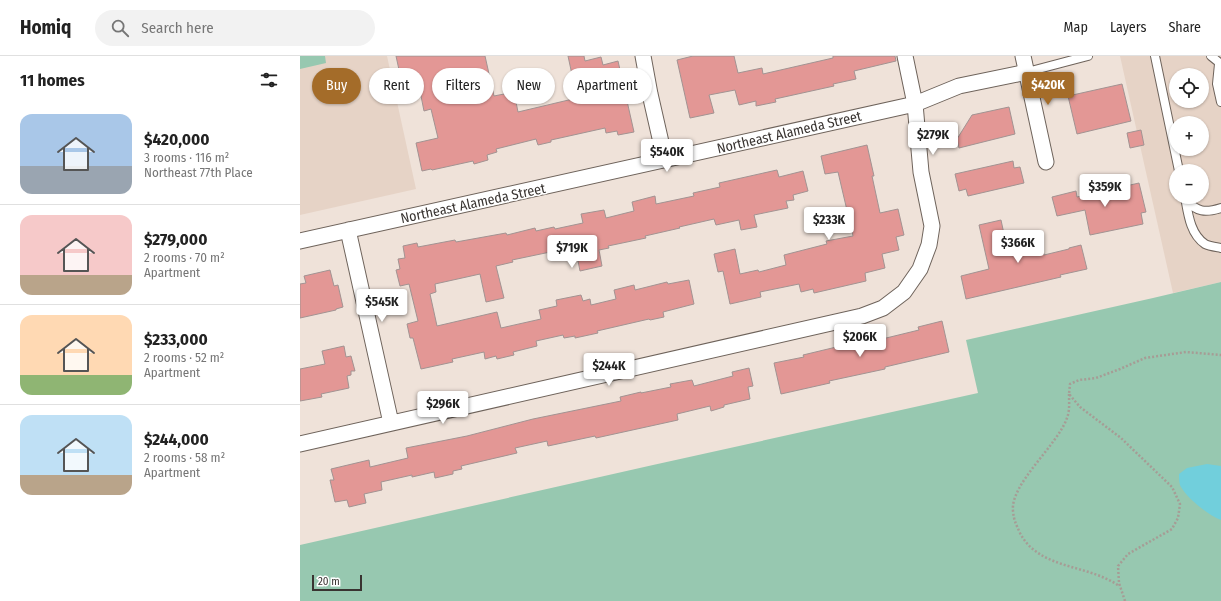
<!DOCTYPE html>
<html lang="en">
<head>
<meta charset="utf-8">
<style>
  body { margin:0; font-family:"Fira Sans Condensed",sans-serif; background:#f2f2f2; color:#222; height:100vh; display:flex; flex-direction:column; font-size:15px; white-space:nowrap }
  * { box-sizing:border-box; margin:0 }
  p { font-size:13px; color:#767676 }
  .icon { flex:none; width:22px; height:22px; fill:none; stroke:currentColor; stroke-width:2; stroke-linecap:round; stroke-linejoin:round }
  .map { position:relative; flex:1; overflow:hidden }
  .drawer { display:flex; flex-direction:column; background:#fff; width:300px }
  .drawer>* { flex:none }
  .top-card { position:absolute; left:12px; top:12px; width:380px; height:36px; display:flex; gap:8px }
  .buttons { position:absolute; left:869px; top:12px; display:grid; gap:8px }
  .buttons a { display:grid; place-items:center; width:40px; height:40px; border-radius:50%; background:#fff; box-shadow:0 1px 3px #0004; font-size:20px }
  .scale { position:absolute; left:12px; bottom:10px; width:50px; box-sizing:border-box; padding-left:4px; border:2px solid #393431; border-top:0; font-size:11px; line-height:14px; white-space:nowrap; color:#393431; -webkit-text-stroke:3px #fff; paint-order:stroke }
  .price { position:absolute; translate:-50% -34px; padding:0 9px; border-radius:4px; background:#fff; color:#222; font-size:13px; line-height:26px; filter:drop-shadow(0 1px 2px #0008) }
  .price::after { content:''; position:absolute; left:50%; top:24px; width:12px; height:9px; margin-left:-6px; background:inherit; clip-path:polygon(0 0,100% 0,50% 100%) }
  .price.on { background:#a46c29; color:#fff }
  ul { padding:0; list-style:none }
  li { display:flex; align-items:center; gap:12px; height:100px; padding:0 20px }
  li+li { border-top:1px solid #e0e0e0 }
  li span { display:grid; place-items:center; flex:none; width:112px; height:80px; border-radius:12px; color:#555 }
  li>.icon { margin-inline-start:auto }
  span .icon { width:48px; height:48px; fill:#fffc; stroke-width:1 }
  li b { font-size:17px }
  h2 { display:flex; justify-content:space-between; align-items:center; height:48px; padding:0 20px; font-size:17px }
  .pill { padding:0 14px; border-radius:18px; background:#fff; box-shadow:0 1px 3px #0004; font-size:14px; line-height:36px }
  .pill.on { background:#a46c29; color:#fff }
  header { display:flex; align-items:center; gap:24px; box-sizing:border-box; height:56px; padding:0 20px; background:#fff; border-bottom:1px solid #e0e0e0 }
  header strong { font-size:19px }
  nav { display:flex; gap:22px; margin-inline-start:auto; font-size:14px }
  .search { width:280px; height:36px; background:#f2f2f2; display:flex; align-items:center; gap:10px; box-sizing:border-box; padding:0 14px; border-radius:22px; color:#767676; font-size:15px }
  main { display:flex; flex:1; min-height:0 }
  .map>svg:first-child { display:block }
  .built { fill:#e6d3c6; fill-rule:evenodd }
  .green { fill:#97c8b0 }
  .water { fill:#71cfdc }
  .building { fill:#e39795; stroke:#a29392 }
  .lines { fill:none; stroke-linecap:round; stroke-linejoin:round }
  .service-casing { stroke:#6e635b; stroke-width:10 }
  .minor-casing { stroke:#6e635b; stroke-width:17 }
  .path { stroke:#a69c95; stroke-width:2.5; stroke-dasharray:2 2; stroke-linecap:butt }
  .service { stroke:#fff; stroke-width:8 }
  .minor { stroke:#fff; stroke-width:15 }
  .labels { text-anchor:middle; stroke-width:3; stroke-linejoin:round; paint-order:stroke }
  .street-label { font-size:14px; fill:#393431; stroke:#fff }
</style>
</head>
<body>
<header>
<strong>Homiq</strong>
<div class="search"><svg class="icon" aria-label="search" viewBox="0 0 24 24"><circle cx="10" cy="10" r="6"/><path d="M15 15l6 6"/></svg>Search here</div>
<nav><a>Map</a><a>Layers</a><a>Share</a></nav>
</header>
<main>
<section class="drawer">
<h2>11 homes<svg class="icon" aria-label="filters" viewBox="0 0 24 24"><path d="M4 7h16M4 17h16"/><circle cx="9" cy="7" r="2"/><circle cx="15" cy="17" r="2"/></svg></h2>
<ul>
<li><span style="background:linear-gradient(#a9c7e8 65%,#9aa5b1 0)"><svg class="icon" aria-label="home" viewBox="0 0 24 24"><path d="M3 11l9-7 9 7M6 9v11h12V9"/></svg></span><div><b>$420,000</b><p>3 rooms · 116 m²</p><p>Northeast 77th Place</p></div></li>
<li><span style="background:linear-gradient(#f6c9c9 75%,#b9a48a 0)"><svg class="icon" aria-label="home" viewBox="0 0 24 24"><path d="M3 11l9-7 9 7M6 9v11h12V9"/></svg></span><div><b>$279,000</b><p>2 rooms · 70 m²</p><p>Apartment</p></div></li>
<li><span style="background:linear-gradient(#ffd9b3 75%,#8fb573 0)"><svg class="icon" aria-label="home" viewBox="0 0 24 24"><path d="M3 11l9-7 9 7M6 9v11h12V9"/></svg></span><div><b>$233,000</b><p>2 rooms · 52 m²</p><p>Apartment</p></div></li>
<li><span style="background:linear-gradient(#bfe0f5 75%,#b9a48a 0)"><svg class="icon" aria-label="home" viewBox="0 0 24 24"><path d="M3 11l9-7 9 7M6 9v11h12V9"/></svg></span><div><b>$244,000</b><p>2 rooms · 58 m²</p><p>Apartment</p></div></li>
</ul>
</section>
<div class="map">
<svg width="921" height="545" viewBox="0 0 921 545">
  <rect width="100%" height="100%" fill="#efe2d9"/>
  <path class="built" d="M0,0H87L116,133L0,159Z
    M820,0H921V226L873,237ZM876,19H902V45H876ZM876,67H902V93H876ZM876,115H902V141H876Z"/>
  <path class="green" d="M0,0H25L26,7L0,13Z
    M921,226V545H0V489L353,409L678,337L666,284L853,242Z"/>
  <path class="water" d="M907,408L921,410V464C908,459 888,443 881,431C879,428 879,422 879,418L887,412Z"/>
  <path class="building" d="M96,0H185L194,40L214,36L218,56L277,42L268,0H284L285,5L301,1L303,9L318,5L334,76L318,79L317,75L306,77L305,72L251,84V86L238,89L236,83L196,93L197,96L187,99L188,104L174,108L173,105L132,114L131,113L122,115L116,87L138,82L131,53L124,55L118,25L104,28L103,23H101Z
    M393,0H434L438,17L462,12L463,18L533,2V0H595L596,5L554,15L556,23L533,28L534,30L475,43L476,46L456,50V45L439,49L435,34L409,39L414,57L390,62L377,4Z
    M822,28L831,65L777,78L768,40Z
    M709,51L715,78L659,92L657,83L672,59Z
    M841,74L844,89L830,92L827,77Z
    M567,89L574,120H572L580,157L598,153L604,179L596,181L599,194L582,198L585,212L565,217L566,225L514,237L513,233L501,236L499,228L460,236L461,241L430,248L423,215L418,216L414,198L435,193L440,218L458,214L459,216L486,209L484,199L527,188L526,185L553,180L538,116L525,118L521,100Z
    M713,105L714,112L720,111L724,127L668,140L666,133L659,135L655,118Z
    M477,114L479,121L503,115L508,135L493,139L494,144L486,145L488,152L454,159L457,171L441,174L439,164L416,169L414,163L379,171L380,172L345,180L346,182L308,190L309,192L299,194L302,210L280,215L276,195L256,199L255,195L212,204L213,206L196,210L204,242L186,246L180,218L135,228L136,236L130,238L137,270L197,256L201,272L241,263L239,254L257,250L256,244L281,239L283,245L290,243L291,249L316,243L314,234L334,229L335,234L367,226L368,228L389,224L394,248L363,256L364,261L350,264L349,263L297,275L298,277L275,282V280L264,282L263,279L236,285L237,290L213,296L214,299L197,303L196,300L185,303L184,296L152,303L153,306L121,313L113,282H110L107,268L118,265L109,228L100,230L96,214L100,213L98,203L105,202L103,190L117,187L118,191L155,184L156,186L206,177L207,179L235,172L236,175L254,171L255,173L283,167L281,158L304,154L306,162L334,155L332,146L355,140L356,148L394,140L393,137L420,131L419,127Z
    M839,127L846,156L841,157L843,168L790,179L785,154L757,160L752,141L776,135L777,141Z
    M701,164L707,192L741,184L744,199L769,193V192L781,189L787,213L760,219L761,221L666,243L661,220L689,213L679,169Z
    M30,214L34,230L38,229L43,251L36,253V254L0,262V228L6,227L4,220Z
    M642,265L649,296L585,311V313L529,325L530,327L481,338L474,307L504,301L503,299L578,281V284L619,274L618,271Z
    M44,290L46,301L51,300L55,315H51V319L47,320L49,332L21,338L22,341L0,345V313L25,308L22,295Z
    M449,312L453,330L448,331L450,343L424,349V351L411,355L410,350L377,358L378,364L296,382L295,380L248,390L247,385L215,392L217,397L161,410L162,413L153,415V418L135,422L134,416L112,421V419L81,426L82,434L64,438L66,447L49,451L47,444L35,446L30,424H34L31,413L69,404L70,411L108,402L106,392L167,380L233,363L321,345L320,341L341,336V337L371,331L370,328L392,324L394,330L433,320L432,316Z"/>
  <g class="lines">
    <defs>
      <path id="service" d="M855,0L879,115
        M911,0L921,8
        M919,8L917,28L921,46
        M727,16L788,0
        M885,141C888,157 890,178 905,188C909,190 916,191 921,192
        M886,144C897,156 905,157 921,152"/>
      <path id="minor" d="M343,0L350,38L365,104
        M723,0L746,106
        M48,174L91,367
        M0,185L615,48L659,30L727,16
        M0,388L562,260L583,252L604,236L620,213L629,189L632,170L621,116L615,48L605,0"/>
    </defs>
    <use href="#service" class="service-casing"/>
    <use href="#minor" class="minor-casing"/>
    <path class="path" d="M769,338C769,346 770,354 767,362C757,390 710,428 713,455C714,465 716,468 720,477C739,514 789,508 819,530
      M825,545L819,527L818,510L828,498L872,473L878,462L880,448L872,431L821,382L780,351L769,338L770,328L779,324L796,322L820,313L845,302L886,296L921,299"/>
    <use href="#service" class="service"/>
    <use href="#minor" class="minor"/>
  </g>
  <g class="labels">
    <g class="street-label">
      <text transform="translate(489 76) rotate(-13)" y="5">Northeast Alameda Street</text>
      <text transform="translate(173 147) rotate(-12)" y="5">Northeast Alameda Street</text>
    </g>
  </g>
</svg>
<div class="buttons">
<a><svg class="icon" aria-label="locate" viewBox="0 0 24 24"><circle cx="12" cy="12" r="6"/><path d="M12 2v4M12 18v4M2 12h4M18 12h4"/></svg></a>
<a>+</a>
<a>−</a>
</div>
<div class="scale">20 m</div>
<b class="price on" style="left:748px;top:50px">$420K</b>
<b class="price" style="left:633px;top:100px">$279K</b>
<b class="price" style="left:367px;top:117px">$540K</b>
<b class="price" style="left:805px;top:152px">$359K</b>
<b class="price" style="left:529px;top:185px">$233K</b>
<b class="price" style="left:718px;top:208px">$366K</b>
<b class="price" style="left:272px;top:213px">$719K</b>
<b class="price" style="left:82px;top:267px">$545K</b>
<b class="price" style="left:560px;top:302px">$206K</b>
<b class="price" style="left:309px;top:331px">$244K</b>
<b class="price" style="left:143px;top:369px">$296K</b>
<div class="top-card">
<a class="pill on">Buy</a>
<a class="pill">Rent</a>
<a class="pill">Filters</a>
<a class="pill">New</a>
<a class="pill">Apartment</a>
</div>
</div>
</main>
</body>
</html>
